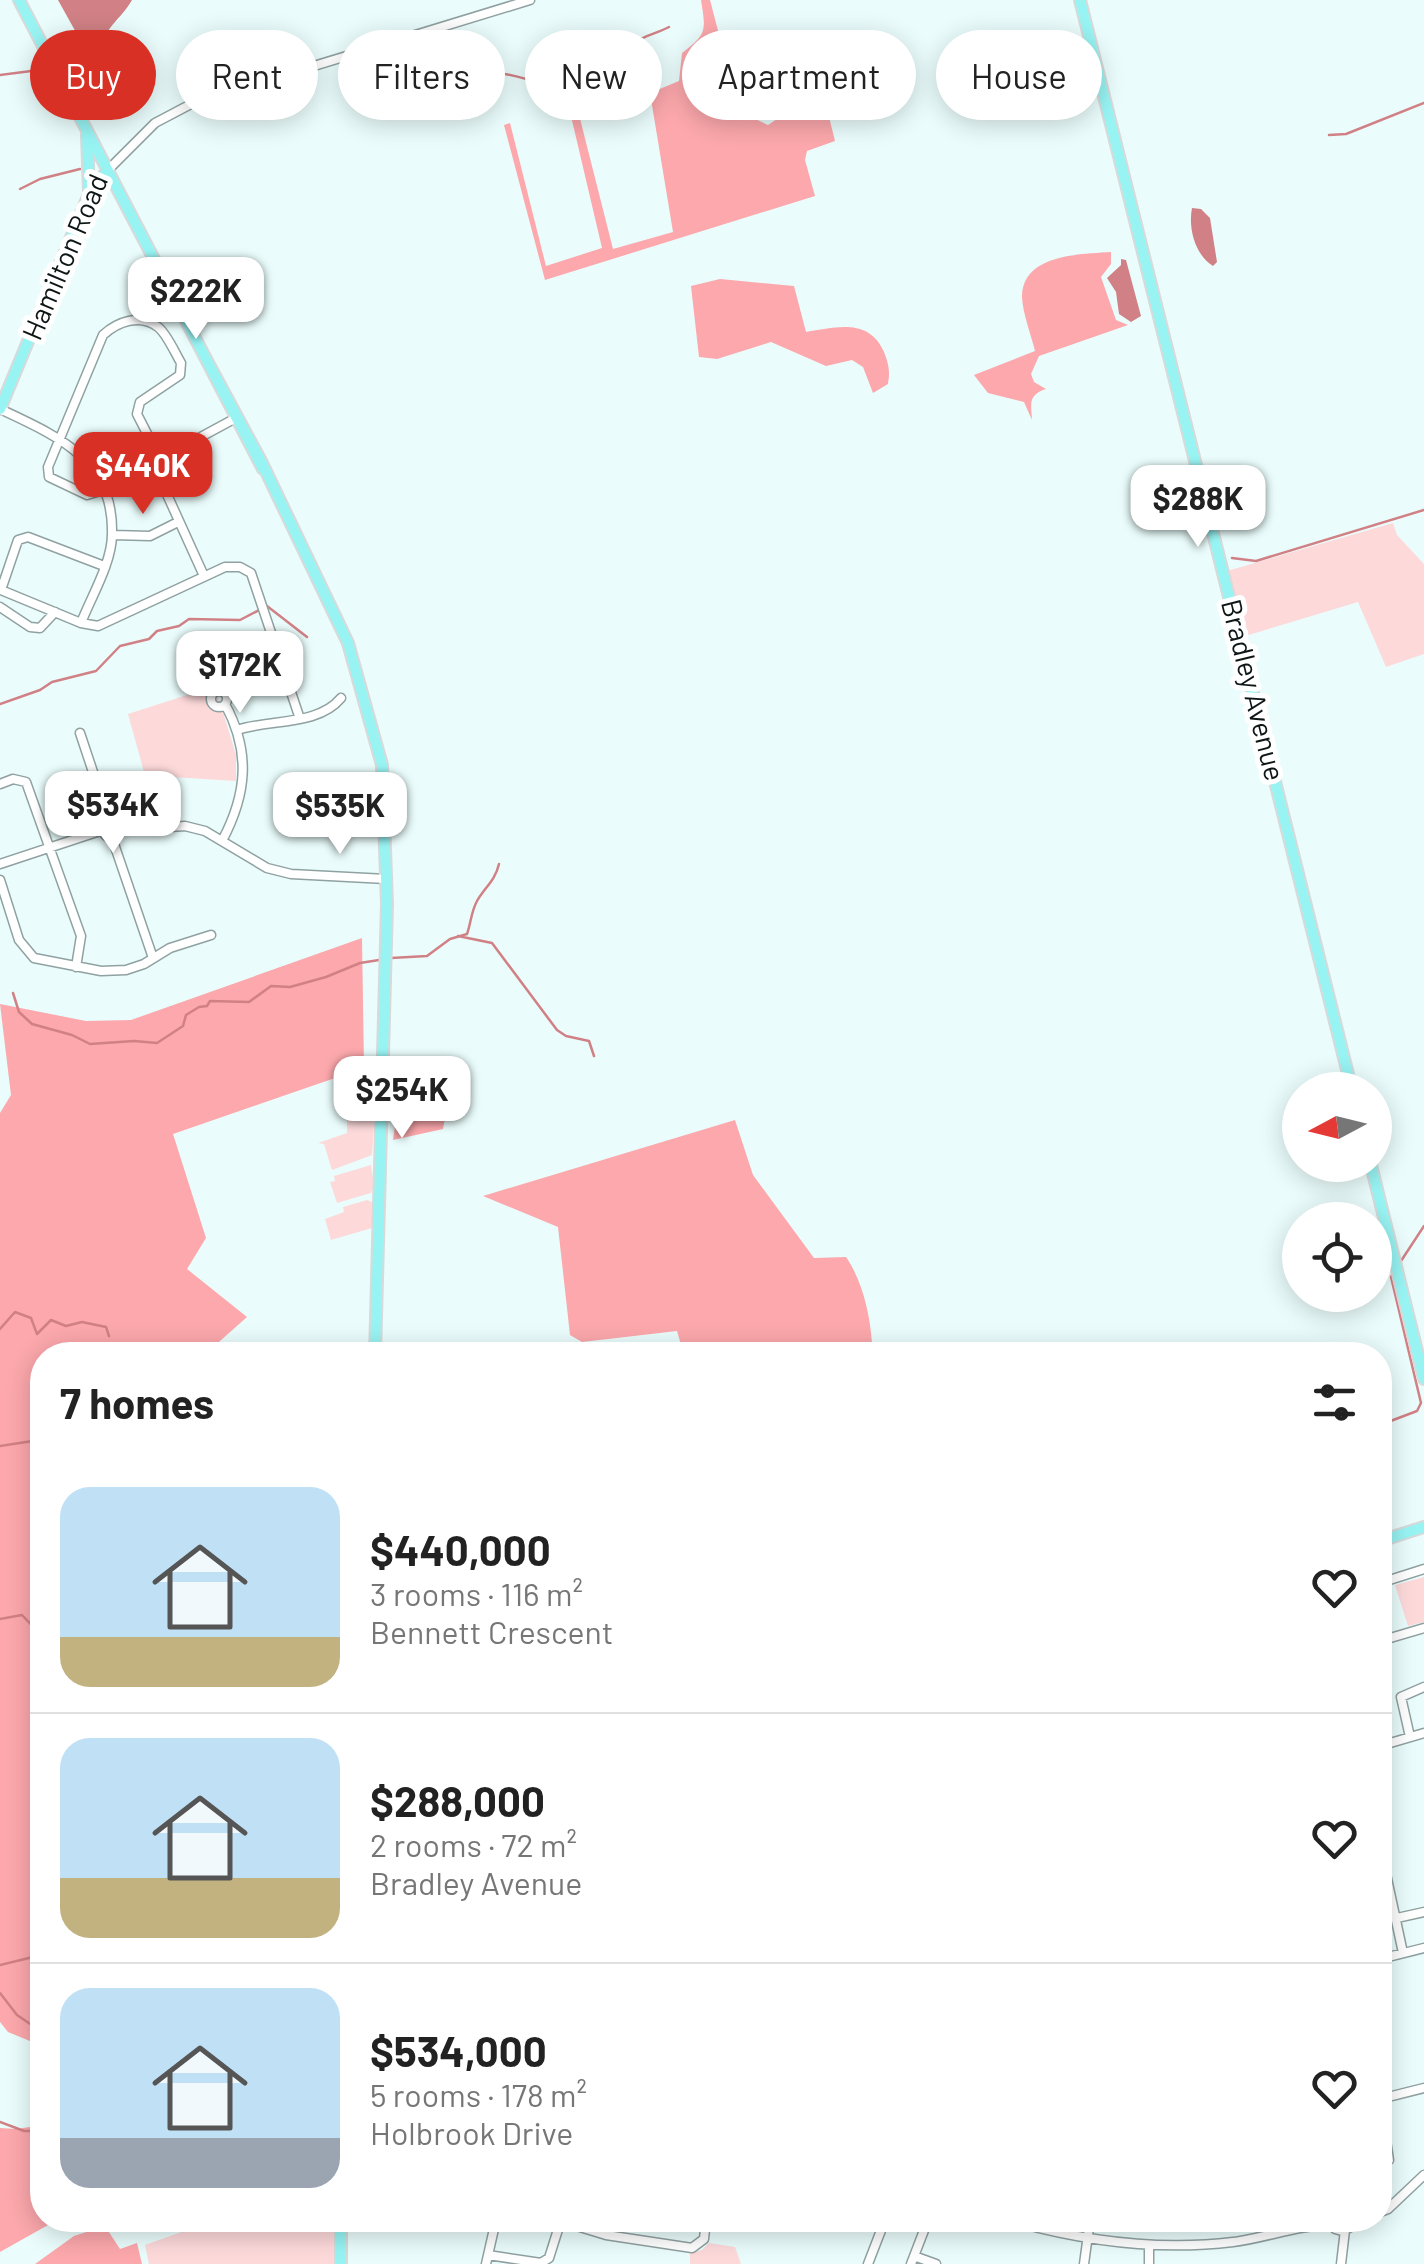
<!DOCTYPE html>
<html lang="en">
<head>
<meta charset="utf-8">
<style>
  body { margin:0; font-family:Barlow,sans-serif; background:#f6f6f6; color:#222; height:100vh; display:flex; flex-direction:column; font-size:38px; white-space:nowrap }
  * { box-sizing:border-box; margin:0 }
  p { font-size:32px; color:#767676 }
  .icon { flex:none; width:55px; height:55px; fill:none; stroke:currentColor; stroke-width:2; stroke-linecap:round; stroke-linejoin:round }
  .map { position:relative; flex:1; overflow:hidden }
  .drawer { position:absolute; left:30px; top:1342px; width:1362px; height:890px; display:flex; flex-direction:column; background:#fff; border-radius:40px; box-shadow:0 5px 25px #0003 }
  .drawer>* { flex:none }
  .banner { position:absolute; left:30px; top:30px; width:1365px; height:90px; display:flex; gap:20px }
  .needle { width:65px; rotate:263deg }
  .fabs { position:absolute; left:1282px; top:1072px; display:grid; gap:20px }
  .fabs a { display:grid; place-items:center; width:110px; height:110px; border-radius:50%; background:#fff; box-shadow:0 5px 25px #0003; font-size:50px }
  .price { position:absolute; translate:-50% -85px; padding:0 22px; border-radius:20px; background:#fff; color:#222; font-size:32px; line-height:65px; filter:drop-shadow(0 2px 5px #0008) }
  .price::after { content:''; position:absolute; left:50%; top:60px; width:30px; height:22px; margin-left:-15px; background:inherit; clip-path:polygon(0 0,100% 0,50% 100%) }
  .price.current { background:#d93025; color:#fff }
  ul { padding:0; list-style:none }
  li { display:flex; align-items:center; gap:30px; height:250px; padding:0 30px }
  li+li { border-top:2px solid #e0e0e0 }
  li span { display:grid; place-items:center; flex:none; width:280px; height:200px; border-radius:30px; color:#555 }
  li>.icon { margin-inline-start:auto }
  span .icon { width:120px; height:120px; fill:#fffc; stroke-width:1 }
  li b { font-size:42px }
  h2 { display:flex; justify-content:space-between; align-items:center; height:120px; padding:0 30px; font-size:42px }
  .pill { padding:0 35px; border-radius:45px; background:#fff; box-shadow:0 5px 25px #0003; font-size:35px; line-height:90px }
  .pill.current { background:#d93025; color:#fff }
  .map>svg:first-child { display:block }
  .green { fill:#fdd9da }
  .forest { fill:#fca8ac }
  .water { fill:#d18185 }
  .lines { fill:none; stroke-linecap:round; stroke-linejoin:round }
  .stream { stroke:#d18185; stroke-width:2.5 }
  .minor-casing { stroke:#90a1a1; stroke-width:11 }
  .major-casing { stroke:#d8dada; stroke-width:14 }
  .minor { stroke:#fff; stroke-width:8 }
  .major { stroke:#98f4f3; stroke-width:10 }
  .labels { text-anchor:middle; stroke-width:10; stroke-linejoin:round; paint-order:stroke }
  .street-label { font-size:28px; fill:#0e1515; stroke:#fff }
</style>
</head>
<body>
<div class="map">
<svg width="1424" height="2264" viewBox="0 0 1424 2264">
  <rect width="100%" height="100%" fill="#eafdfc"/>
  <path class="green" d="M1393,523L1397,535L1424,564V654L1386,667L1358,602L1242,637L1227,571Z
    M215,686L236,755V781L155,776L133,808L121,800L144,772L128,714Z
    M376,1097L372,1155L332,1170L324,1144L318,1143L347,1133V1111L352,1104Z
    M371,1165L374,1185L371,1193L337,1203L330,1182L335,1181L334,1176Z
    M367,1200L372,1202V1228L331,1240L325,1219L344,1212L343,1207Z
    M1424,1577V1622L1408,1626L1395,1585Z
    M215,2220H334L335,2264H149L145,2245Z
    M709,2243L735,2247L741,2264H690V2253L702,2250Z"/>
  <path class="forest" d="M701,0H710L722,46L749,116L768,125L783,115L787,38L809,37L835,141L807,151L805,160L815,196L545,280L504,125L510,123L546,266L602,248L563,82L572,87L613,249L673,232L650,93L679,81L682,53C707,34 706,31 701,0Z
    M1111,252V264L1101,277L1116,320L1128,325L1039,356L1031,374L1034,382L1046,389C1028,395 1031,403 1032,420L1024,402L988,393L974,375L1035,351C1031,334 1023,315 1022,297C1022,254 1081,254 1111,252Z
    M720,279L794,286L806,332C837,327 869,318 884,352C889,365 890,371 888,384L873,393L863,367L852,360L826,366L771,342L717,359L699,357L691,286Z
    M362,938L364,1068L173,1134L206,1238L187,1269L247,1317L211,1349L210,1355H42V2046L8,2032L0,2022V1113L11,1095L0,1004L86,1021L131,1020Z
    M443,1104L447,1107L443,1129L393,1140L396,1119L422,1114Z
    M735,1120L753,1175L814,1258L846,1257C862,1280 870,1314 872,1343L858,1355H684L677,1331L582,1342L570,1335L558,1227L483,1196Z
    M42,2125V2220H57L0,2252V2128L17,2129Z
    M105,2226L120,2249L137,2243L142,2264H35L74,2236Z"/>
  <path class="water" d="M58,0H132C122,18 106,26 101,47L88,54Z
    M1192,208L1201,209L1210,218L1217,262L1213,266C1195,255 1188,228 1192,208Z
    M1121,259L1126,260L1141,316L1131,322L1119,314L1116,292L1107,278L1121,265Z"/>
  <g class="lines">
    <path class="stream" d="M61,61L69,57
      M0,75L47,69
      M430,93C447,86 469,72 488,72C518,72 549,92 580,84C602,78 617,57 634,43C645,35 658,33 669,27
      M1329,135L1346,134L1424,103
      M20,189L40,179L80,169
      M1232,558L1256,561L1424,510
      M0,704L40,690L52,682L96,671L120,646L149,639L157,631L179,626L189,619L240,620L267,606L307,637
      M458,936L492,943L557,1030L566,1036L589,1041L594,1056
      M391,958L427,956L450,939L467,934C471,923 471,912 477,901C485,887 495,881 499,864
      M13,993L19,1012L32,1024L72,1035L90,1044L134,1041L157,1043L183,1026L186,1015L199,1007L207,1006L210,1001L249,1002L271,986L290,987L326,977L360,963L379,960
      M1401,1261L1424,1226
      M0,1329L15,1312L31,1318L37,1334L51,1320L66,1326L82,1322L106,1327L109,1336
      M1380,1425L1417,1411L1421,1403L1391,1277L1394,1272
      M0,1446L39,1440L42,1450
      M0,1619L22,1615L42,1636
      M0,1965L29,1958L42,1949
      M0,1993L17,2015L42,2032
      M0,2122L24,2131H42"/>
    <defs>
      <path id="minor" d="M107,171L155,123L193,103L530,0
        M0,409C57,436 114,459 112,534C112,563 91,597 81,623
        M160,459L234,419
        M103,490L87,495L49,477L48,467L103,335C117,322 140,313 158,327C167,334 175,353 181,363L180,375L140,402L137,414L160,459V479L204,576
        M113,535L150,536L178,522
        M104,566L28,537L18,540L1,590L81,623L98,626L225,567H240L251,573L300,719
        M0,607L30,627L40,628L55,612
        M211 699a8 8 0 1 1 16 0a8 8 0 1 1-16 0Z
        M237,730C270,719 318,726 341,698
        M80,733L109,820
        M0,784L13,779L26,782L81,936L76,967
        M103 829a9 9 0 1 1 18 0a9 9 0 1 1-18 0Z
        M121,830L185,826L205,831L267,868L291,874L386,879
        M112,838L153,958
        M222,841C247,794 251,752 225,704
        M0,864L103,830
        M0,880L19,940L34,958L101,971L126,970L144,964L170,948L211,935
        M1380,1583L1424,1569
        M1380,1641L1424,1628
        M1410,1737L1401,1697L1424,1687
        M1380,1746L1424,1733
        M1380,1846L1403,1953
        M1397,1918L1424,1912
        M1380,1959L1424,1948
        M1380,2099L1424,2088
        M1380,2101L1389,2160
        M1380,2212L1388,2209L1424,2175
        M1009,2220C1082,2241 1158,2251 1233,2242C1266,2238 1300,2224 1333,2225
        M1332,2220L1335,2229L1342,2231L1349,2228L1351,2220
        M560,2221L606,2235L692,2248L704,2239L706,2220
        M488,2255L541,2263L549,2258L561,2220
        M914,2256L936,2264
        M486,2264L496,2220
        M868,2264L885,2220
        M911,2264L928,2220
        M1084,2264L1090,2220
        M1149,2264V2245
        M1341,2264L1345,2230"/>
      <path id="major" d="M19,0L206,359
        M1080,0L1352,1090
        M87,135L89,193
        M0,409L89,194L107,171
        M263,469L206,359L261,461L348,643L382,765L387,904L375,1355
        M1371,1165L1424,1379
        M1380,1541L1424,1527
        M341,2220V2264"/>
    </defs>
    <use href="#minor" class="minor-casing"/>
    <use href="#major" class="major-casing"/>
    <use href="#minor" class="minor"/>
    <use href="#major" class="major"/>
  </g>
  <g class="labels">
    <g class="street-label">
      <text transform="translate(65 257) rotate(-67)" y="10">Hamilton Road</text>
      <text transform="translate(1253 690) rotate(76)" y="10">Bradley Avenue</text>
    </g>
  </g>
</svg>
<div class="fabs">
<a><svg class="needle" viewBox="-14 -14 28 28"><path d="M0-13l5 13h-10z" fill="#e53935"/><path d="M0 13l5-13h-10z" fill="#767676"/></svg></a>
<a><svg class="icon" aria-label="locate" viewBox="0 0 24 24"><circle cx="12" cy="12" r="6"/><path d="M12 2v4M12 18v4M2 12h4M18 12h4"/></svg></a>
</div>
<b class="price" style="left:196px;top:342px">$222K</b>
<b class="price current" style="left:143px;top:517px">$440K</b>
<b class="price" style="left:1198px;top:550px">$288K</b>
<b class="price" style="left:240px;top:716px">$172K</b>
<b class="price" style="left:113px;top:856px">$534K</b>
<b class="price" style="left:340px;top:857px">$535K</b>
<b class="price" style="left:402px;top:1141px">$254K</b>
<div class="banner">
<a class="pill current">Buy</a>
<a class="pill">Rent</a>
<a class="pill">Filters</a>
<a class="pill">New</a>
<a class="pill">Apartment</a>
<a class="pill">House</a>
</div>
<section class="drawer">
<h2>7 homes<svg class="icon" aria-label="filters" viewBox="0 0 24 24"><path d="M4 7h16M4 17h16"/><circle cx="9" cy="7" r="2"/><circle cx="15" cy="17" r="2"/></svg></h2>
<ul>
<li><span style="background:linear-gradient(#bfe0f5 75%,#c2b280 0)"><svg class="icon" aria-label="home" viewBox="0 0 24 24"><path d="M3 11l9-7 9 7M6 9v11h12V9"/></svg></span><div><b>$440,000</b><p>3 rooms · 116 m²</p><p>Bennett Crescent</p></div><svg class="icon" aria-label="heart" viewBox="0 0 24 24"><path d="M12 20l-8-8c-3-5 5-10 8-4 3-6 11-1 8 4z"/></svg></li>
<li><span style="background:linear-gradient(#bfe0f5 70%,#c2b280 0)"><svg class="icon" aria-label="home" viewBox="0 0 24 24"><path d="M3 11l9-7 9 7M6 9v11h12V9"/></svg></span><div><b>$288,000</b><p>2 rooms · 72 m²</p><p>Bradley Avenue</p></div><svg class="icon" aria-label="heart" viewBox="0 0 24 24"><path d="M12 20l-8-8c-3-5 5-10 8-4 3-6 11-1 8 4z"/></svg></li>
<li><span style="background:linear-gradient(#bfe0f5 75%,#9aa5b1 0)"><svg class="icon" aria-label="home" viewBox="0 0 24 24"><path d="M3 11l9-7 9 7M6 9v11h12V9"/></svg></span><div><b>$534,000</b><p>5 rooms · 178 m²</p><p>Holbrook Drive</p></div><svg class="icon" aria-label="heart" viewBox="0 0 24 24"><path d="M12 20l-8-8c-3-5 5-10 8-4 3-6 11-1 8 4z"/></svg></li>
</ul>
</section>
</div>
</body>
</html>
